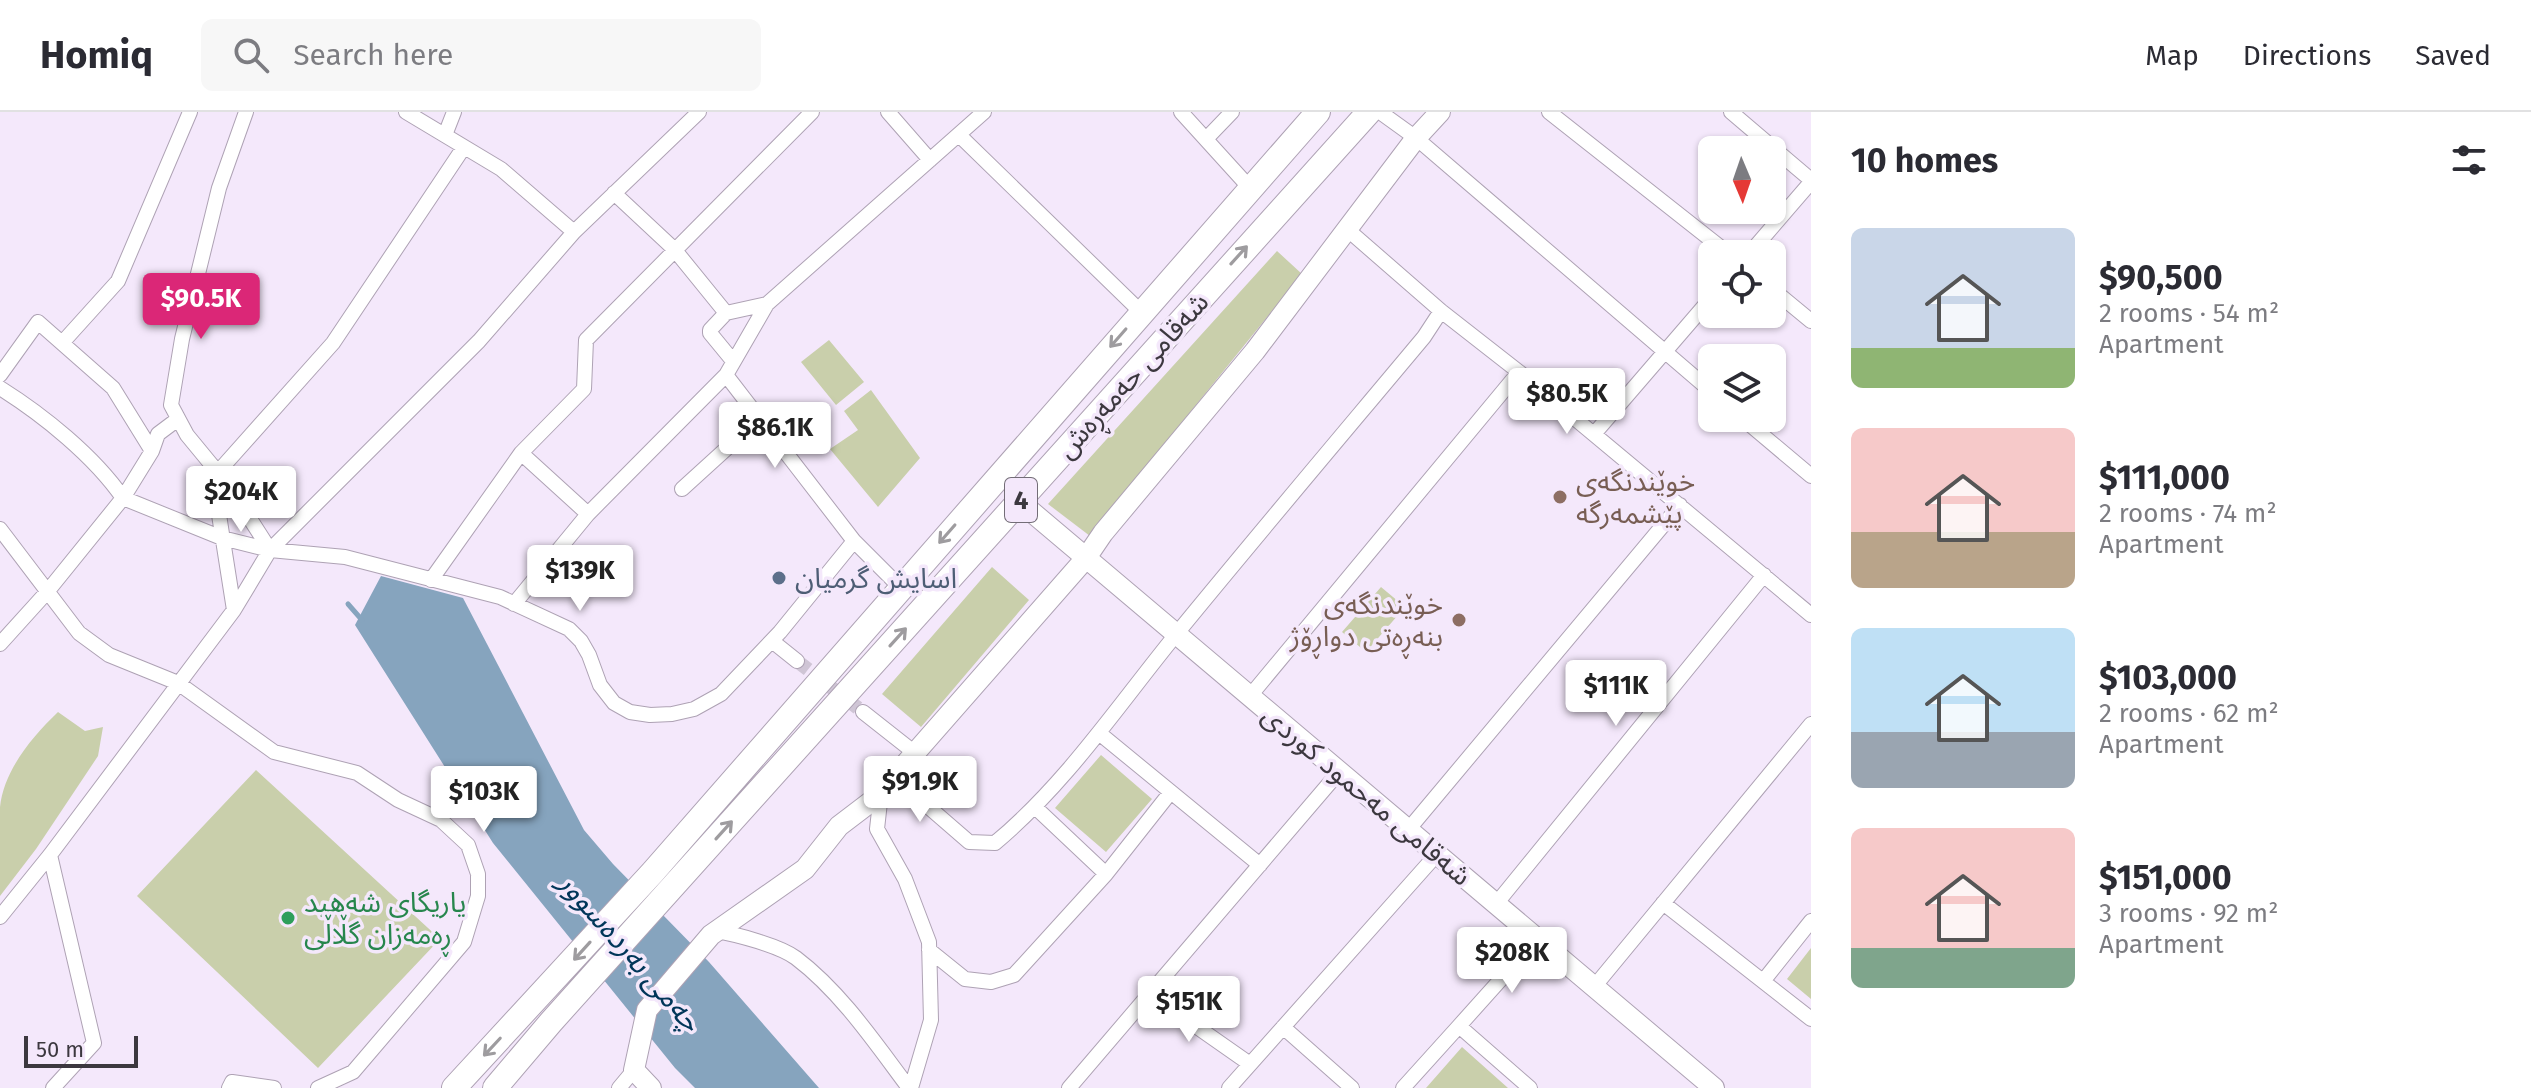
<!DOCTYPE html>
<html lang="en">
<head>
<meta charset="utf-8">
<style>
  body { margin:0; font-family:"Fira Sans","Noto Sans Arabic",sans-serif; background:#f7f7f7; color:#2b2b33; height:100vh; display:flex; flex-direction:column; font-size:30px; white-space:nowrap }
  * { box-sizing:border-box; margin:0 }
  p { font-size:26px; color:#7c7c81 }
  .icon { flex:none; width:44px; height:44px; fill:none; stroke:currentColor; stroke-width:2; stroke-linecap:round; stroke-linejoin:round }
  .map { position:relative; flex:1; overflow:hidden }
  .details { display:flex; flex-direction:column; background:#fff; width:720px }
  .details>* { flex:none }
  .needle { width:52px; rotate:178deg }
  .buttons { position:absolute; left:1698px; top:24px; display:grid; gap:16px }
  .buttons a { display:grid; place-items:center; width:88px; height:88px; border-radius:12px; background:#fff; box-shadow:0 2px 6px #0004; font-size:40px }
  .scale { position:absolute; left:24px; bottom:20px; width:114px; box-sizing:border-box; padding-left:8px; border:4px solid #3c383f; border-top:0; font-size:22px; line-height:28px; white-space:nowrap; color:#3c383f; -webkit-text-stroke:6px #f4e8fb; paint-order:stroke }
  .price { position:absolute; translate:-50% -68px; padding:0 18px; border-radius:8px; background:#fff; color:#222; font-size:26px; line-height:52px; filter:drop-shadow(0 2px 4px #0008) }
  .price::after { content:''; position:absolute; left:50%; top:48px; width:24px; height:18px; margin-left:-12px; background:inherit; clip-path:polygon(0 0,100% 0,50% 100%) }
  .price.selected { background:#db2777; color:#fff }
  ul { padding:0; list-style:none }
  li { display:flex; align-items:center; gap:24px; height:200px; padding:0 40px }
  li span { display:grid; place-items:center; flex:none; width:224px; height:160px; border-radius:12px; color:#555 }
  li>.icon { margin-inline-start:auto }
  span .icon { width:96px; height:96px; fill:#fffc; stroke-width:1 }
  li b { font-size:34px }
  h2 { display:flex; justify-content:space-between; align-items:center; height:96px; padding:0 40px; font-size:34px }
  header { display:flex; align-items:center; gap:48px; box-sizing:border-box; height:112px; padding:0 40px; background:#fff; border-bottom:2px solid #e1e1e2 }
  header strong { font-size:38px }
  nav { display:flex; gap:44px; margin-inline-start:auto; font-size:28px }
  .search { width:560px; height:72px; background:#f7f7f7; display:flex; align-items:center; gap:20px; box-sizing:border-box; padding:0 28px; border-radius:12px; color:#7c7c81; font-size:30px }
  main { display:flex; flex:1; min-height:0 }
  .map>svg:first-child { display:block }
  .green { fill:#c9cfab }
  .water { fill:#86a4be }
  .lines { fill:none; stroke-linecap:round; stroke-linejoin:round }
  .stream { stroke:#86a4be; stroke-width:5 }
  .street-tunnel { stroke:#cfc5d5; stroke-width:14; stroke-dasharray:14 7; stroke-linecap:butt }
  .street-casing { stroke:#aea2b4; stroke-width:16 }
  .secondary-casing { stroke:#aea2b4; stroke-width:22 }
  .highway-casing { stroke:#aea2b4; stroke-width:26 }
  .street { stroke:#fff; stroke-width:14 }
  .secondary { stroke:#fff; stroke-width:20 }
  .highway { stroke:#fff; stroke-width:24 }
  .oneway { stroke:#9e9c9f }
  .education-dot { fill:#8d6e63; stroke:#f4e8fb; stroke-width:3 }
  .service-dot { fill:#5c6f8a; stroke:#f4e8fb; stroke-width:3 }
  .leisure-dot { fill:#2e9e5b; stroke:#f4e8fb; stroke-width:3 }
  .labels { text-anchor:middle; stroke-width:7; stroke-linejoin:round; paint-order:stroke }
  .shield { fill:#f4e8fb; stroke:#736d77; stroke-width:2 }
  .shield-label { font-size:26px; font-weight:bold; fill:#3c383f }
  .street-label { font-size:28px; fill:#3c383f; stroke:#f4e8fb }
  .education-label { font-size:28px; fill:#785e54; stroke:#f4e8fb; text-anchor:start }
  .service-label { font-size:28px; fill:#4e5e75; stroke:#f4e8fb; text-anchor:start }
  .leisure-label { font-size:28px; fill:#27864d; stroke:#f4e8fb; text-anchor:start }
  .water-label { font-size:30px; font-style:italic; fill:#013659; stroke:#f4e8fb }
</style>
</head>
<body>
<header>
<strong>Homiq</strong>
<div class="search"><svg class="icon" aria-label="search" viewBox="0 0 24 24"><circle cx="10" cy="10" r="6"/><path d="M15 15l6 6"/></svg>Search here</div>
<nav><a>Map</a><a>Directions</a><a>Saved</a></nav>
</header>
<main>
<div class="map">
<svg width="1811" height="976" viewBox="0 0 1811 976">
  <rect width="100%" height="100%" fill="#f4e8fb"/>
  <path class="green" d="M1277,139L1302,162L1090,424L1048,392Z
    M829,228L864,270L836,293L801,250Z
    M871,278L920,346L878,395L830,337L858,318L844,299Z
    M992,455L1029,488L921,615L882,582Z
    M1381,475L1405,495L1366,540L1342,520Z
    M58,600L85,619L103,615L98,644L36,737L0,784C0,755 0,724 0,695C4,658 32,625 58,600Z
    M1101,643L1152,687L1106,740L1055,696Z
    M256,658L440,827L318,956L137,784Z
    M1811,836V887L1787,867Z
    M1462,935L1508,976H1426Z"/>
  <path class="water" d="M381,464L463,486L584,718L613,752L709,850L819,976H695L675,956L493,731L355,513Z"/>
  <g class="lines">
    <path class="stream" d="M348,492L362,508"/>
    <path class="street-tunnel" d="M797,549L863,600"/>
    <defs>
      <path id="street" d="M246,0L219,76L182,227L171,293L187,323L229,374L270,438
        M406,0L501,57L574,120
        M888,0L930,48
        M1181,0L1250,76
        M1380,0L1416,26L1712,280
        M1549,0L1729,142
        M1731,0L1811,68
        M445,23L454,0
        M959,23L1141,200
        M1206,27L1232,0
        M614,81L674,137L726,201L710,218V221L733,249
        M1348,118L1441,199L1519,260L1811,503
        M1749,142L1811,70
        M1772,177L1811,209
        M726,201L767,192
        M62,231L118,169L190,0
        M0,263L38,210L113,276L152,339
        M726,263L854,429
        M0,276C43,303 94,344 123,386L47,480L0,532
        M1742,306L1811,364
        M178,307L158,322L152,339L123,386L222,426L270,438L345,445L500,485L569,517L581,529L589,543L600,573L614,591L630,600L650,603L672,602L694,597L721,582L780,520L854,429L900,475
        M1594,322L1712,185
        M211,352L234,498
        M218,360L333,231L464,35
        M682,377L759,307
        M588,402L726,263L767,192L984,0
        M0,417L79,521L109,543L178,571L274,640L357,661L398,688L441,708L468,733L478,762V784L464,830L353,960L318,976
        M431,468L521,341L584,277L586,228L812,0
        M514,492L588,402L521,341
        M772,529L797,549
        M1250,584L1519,260
        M863,600L915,641
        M1099,621L1260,753
        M1036,696L1106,762
        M1408,718L1680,393
        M50,743L94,931L53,976
        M1663,791L1811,907
        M1496,792L1764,463
        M0,805L50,743L234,498L270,438L479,229L574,120L699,0
        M715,819C736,822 780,834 796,846C841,880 876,932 909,976
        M929,838L965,867L991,870L1014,863L1106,762L1170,681
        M1764,868L1811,809
        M1594,875L1811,612
        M1150,882L1250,952
        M1459,914L1537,827
        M1283,915L1352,976
        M229,976L232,970L274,976
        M619,976L634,958
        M911,976L931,908L929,830L905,767L877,717L881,681L894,665L969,730L995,731C1067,671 1119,592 1178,520C1259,421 1342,323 1424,225L1441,199
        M1069,976L1339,660
        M1229,976L1437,742
        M1403,976L1459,914L1530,976"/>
      <path id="secondary" d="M1020,390L1714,976
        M894,665L1086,446L1103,421L1255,239L1416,26L1440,0
        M651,976L634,958L647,898L711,823L805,757L839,714L881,682"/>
      <path id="highway" d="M454,976L653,760L1318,0
        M495,976L551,910L1369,0"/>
    </defs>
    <use href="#street" class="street-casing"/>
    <use href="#secondary" class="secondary-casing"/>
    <use href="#highway" class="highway-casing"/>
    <use href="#street" class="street"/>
    <use href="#secondary" class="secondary"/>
    <use href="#highway" class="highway"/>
  </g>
  <defs><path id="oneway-shaft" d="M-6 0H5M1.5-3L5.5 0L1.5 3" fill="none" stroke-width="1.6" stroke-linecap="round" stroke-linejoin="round" transform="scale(2)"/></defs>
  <g class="oneway">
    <use href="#oneway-shaft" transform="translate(1239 143) rotate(-48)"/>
    <use href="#oneway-shaft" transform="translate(1118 226) rotate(131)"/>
    <use href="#oneway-shaft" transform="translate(947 422) rotate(131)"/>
    <use href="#oneway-shaft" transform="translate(898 525) rotate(-48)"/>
    <use href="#oneway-shaft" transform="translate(724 718) rotate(-48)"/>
    <use href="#oneway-shaft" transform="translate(582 839) rotate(132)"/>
    <use href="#oneway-shaft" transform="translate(492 935) rotate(133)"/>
  </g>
  <g class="education-dot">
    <circle cx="1560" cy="385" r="8"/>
    <circle cx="1459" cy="508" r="8"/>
  </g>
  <circle class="service-dot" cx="779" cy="466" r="8"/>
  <circle class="leisure-dot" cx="288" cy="806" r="8"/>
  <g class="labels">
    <rect class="shield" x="1005" y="366" width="32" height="44" rx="6"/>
    <g class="shield-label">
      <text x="1021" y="397">4</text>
    </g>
    <g class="street-label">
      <text transform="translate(1132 263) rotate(-48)" y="10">شەقامی حەمەڕەش</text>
      <text transform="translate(1367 683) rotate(40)" y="10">شەقامی مەحمود کوردی</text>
    </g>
    <g class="education-label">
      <text x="1576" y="379">خوێندنگەی<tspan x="1576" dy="32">پێشمەرگە</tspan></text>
      <text x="1443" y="502" text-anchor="end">خوێندنگەی<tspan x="1443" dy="32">بنەڕەتی دواڕۆژ</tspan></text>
    </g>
    <g class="service-label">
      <text x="795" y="476">اسايش گرميان</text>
    </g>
    <g class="leisure-label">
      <text x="304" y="800">یاریگای شەهید<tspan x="304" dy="32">ڕەمەزان گڵاڵی</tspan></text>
    </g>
    <g class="water-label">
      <text transform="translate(630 840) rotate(49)" y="10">چەمی بەردەسوور</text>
    </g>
  </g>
</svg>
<div class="buttons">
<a><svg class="needle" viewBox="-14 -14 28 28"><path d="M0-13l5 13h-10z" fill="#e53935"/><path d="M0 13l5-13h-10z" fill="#7c7c81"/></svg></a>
<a><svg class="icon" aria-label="locate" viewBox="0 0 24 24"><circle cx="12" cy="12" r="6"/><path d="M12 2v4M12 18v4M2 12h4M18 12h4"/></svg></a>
<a><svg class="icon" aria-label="layers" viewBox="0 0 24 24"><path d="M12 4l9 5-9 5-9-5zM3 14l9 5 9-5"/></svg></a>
</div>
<div class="scale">50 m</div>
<b class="price selected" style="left:201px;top:229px">$90.5K</b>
<b class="price" style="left:1567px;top:324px">$80.5K</b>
<b class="price" style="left:775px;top:358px">$86.1K</b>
<b class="price" style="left:241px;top:422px">$204K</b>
<b class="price" style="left:580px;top:501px">$139K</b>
<b class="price" style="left:1616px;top:616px">$111K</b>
<b class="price" style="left:920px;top:712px">$91.9K</b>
<b class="price" style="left:484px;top:722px">$103K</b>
<b class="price" style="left:1512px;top:883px">$208K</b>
<b class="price" style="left:1189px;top:932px">$151K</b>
</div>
<section class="details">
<h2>10 homes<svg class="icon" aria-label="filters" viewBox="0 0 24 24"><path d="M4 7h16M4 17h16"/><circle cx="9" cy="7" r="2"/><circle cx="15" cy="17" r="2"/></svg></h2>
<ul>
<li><span style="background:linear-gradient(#c9d6e8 75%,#8fb573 0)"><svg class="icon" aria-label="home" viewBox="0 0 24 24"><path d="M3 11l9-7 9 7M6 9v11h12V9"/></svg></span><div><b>$90,500</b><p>2 rooms · 54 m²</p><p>Apartment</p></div></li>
<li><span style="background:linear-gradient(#f6c9c9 65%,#b9a48a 0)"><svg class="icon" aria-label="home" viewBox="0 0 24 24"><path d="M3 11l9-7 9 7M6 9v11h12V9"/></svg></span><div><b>$111,000</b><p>2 rooms · 74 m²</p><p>Apartment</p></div></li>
<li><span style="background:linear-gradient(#bfe0f5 65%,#9aa5b1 0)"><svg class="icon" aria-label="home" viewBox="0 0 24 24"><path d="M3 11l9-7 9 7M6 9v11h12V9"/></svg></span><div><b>$103,000</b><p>2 rooms · 62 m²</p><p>Apartment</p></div></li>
<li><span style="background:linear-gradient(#f6c9c9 75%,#7fa58c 0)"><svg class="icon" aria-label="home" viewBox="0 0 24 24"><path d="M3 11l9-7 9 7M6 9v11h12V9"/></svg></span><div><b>$151,000</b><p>3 rooms · 92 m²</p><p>Apartment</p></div></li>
</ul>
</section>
</main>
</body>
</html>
